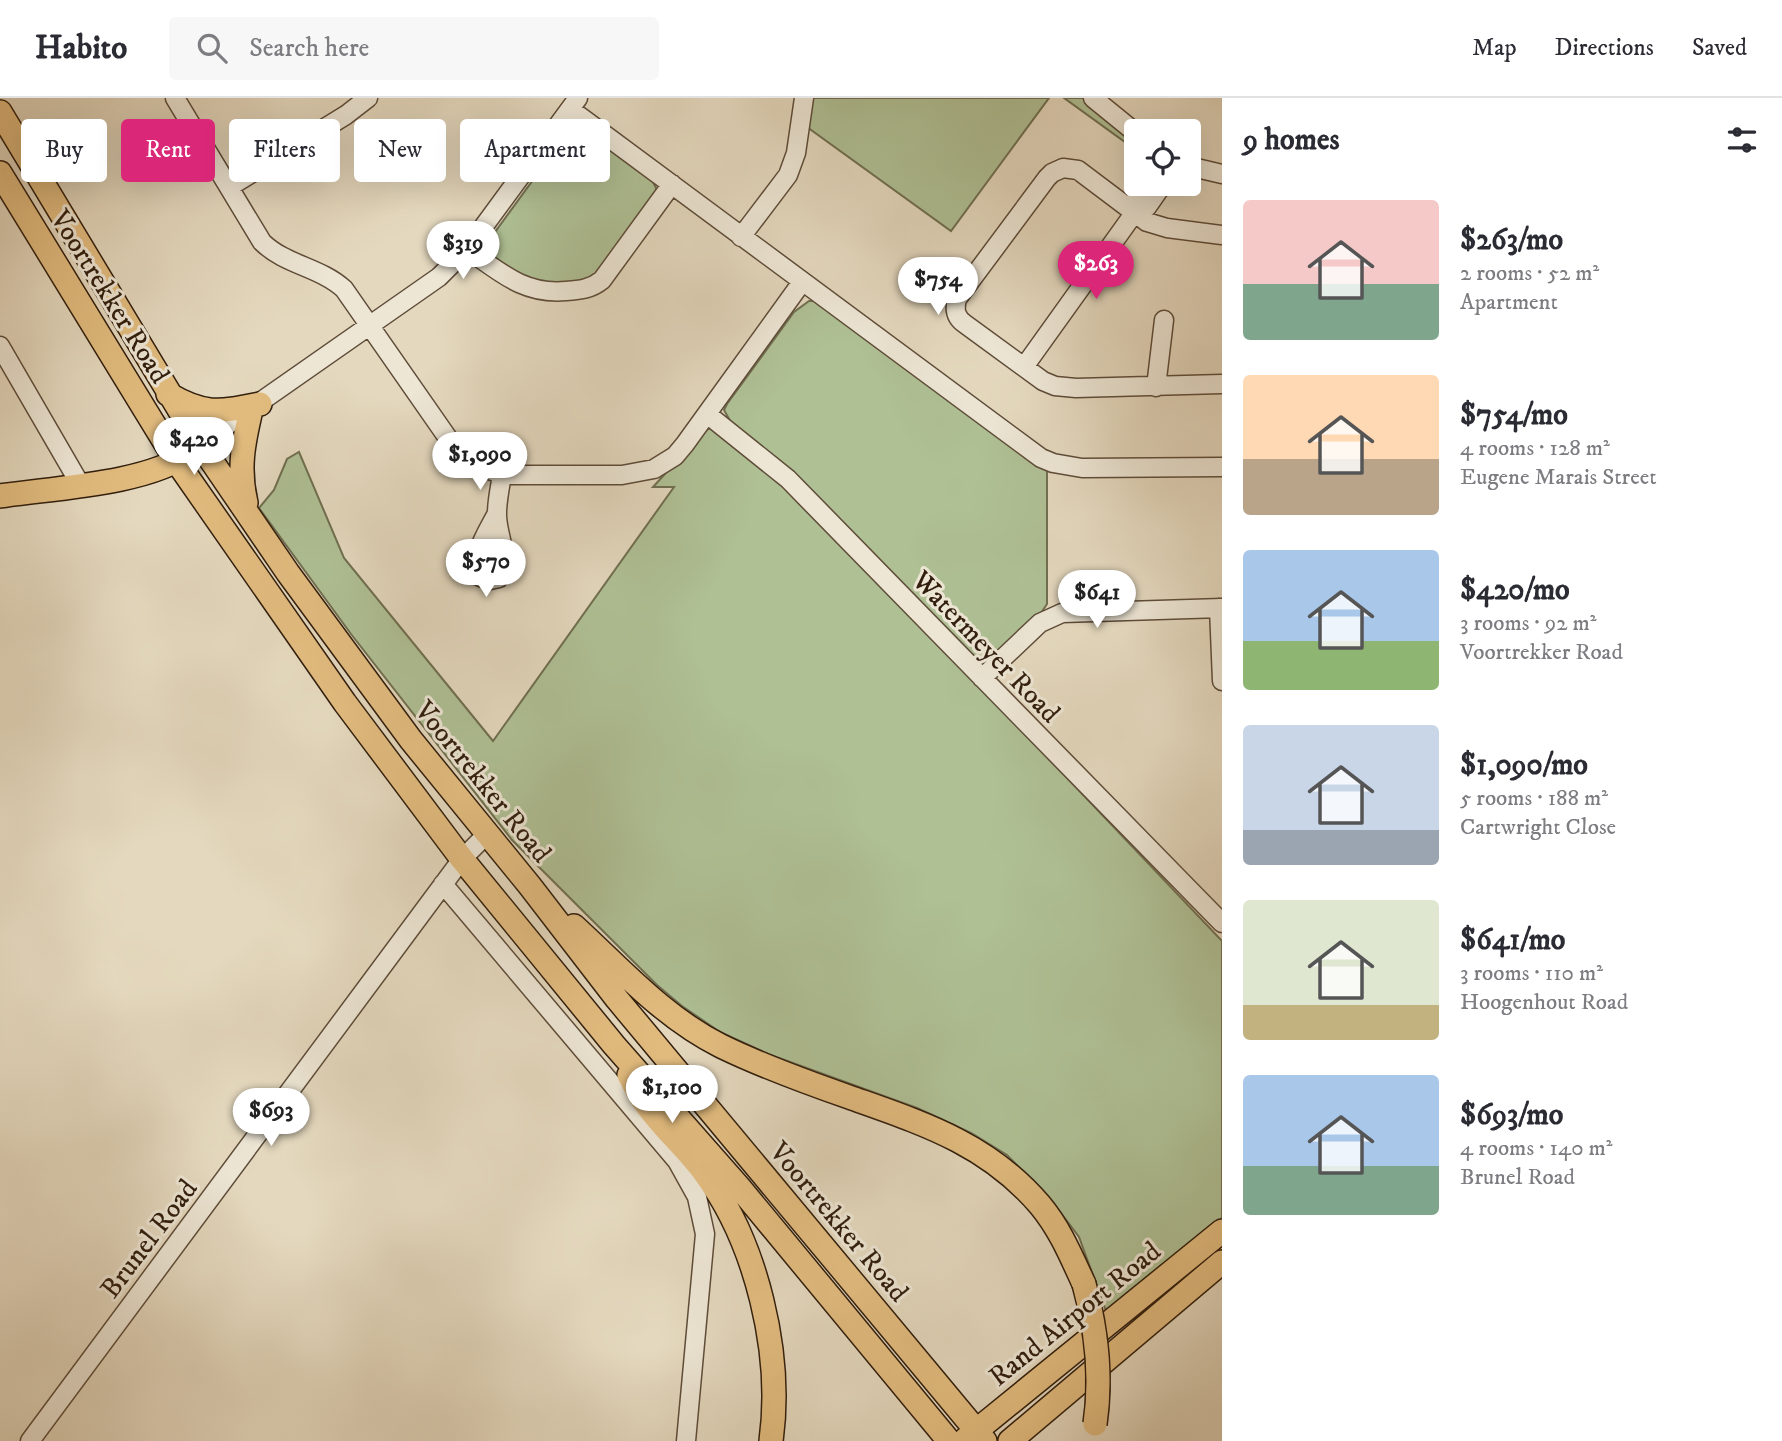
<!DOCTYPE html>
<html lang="en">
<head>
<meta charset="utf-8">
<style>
  body { margin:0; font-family:"IM FELL DW Pica",serif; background:#f7f7f7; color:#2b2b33; height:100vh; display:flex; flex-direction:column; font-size:26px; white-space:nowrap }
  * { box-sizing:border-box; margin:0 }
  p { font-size:23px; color:#7c7c81 }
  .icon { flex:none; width:38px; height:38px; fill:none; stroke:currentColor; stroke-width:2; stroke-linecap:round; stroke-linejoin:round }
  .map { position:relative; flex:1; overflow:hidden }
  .sheet { display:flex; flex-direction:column; background:#fff; width:560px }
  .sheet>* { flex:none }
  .guide { position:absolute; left:21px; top:21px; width:665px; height:63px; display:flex; gap:14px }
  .fabs { position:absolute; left:1124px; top:21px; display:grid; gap:14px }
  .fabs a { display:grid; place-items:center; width:77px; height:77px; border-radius:7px; background:#fff; box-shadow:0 7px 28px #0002; font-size:35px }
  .price { position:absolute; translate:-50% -60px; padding:0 16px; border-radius:24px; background:#fff; color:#222; font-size:23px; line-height:46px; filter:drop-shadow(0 2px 4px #0008) }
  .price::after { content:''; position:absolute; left:50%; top:42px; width:21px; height:16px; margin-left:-10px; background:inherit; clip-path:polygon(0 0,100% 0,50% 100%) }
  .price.active { background:#db2777; color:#fff }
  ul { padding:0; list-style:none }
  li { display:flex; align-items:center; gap:21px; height:175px; padding:0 21px }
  li span { display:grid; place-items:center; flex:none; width:196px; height:140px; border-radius:7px; color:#555 }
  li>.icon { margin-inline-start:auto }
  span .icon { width:84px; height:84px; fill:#fffc; stroke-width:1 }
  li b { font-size:30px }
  h2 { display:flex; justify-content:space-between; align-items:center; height:84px; padding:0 21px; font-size:30px }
  .pill { padding:0 24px; border-radius:7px; background:#fff; box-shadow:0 7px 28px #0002; font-size:24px; line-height:63px }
  .pill.active { background:#db2777; color:#fff }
  header { display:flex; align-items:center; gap:42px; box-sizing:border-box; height:98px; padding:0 35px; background:#fff; border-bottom:2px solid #e1e1e2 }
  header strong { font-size:33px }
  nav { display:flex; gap:38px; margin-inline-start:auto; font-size:24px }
  .search { width:490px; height:63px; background:#f7f7f7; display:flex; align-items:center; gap:18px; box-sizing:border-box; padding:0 24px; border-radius:7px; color:#7c7c81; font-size:26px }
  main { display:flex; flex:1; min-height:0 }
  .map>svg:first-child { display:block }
  .green { fill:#afc095; stroke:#706f51; stroke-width:2 }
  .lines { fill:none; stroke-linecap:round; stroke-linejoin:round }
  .minor-casing { stroke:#5e4c39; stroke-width:21 }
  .major-casing { stroke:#311e0d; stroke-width:26 }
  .minor { stroke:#ede6d5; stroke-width:18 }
  .major { stroke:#e2bc7f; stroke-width:23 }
  .major-bridge-casing { stroke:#311e0d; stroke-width:26; stroke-linecap:butt }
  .major-bridge { stroke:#e2bc7f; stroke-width:23 }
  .labels { text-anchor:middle; stroke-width:6; stroke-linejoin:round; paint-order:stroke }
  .street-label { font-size:28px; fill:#311e0d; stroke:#ede6d5 }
</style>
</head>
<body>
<header>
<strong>Habito</strong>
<div class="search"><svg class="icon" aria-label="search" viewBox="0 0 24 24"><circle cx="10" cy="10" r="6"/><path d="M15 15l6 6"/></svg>Search here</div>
<nav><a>Map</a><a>Directions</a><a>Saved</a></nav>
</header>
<main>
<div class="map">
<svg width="1222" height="1343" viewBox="0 0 1222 1343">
  <rect width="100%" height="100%" fill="#e4d8be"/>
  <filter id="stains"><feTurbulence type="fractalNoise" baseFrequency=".00286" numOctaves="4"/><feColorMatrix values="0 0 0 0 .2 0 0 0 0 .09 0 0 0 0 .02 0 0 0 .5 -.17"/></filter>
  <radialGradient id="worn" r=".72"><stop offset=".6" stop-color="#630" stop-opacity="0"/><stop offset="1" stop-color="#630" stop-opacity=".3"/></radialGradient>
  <path class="green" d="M810,0H1049L951,133L807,29Z
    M1064,0H1087L1136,40V52Z
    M575,31L583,32L651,80L657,92L654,100L599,177L585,186L528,185L490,159L487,145L568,34Z
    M809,203H815L1047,367V506L1041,515L993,561C981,565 977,563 967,555L778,361L733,328L724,312L727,306L794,214Z
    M712,330L785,383L1222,843V1120L1106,1213L1079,1139L1051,1102L1007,1057L971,1035L917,1010L768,956L720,934L682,908L657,887L512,742L351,536L259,410L274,392L287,361L299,354L344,460L493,643L674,389H653L705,332Z"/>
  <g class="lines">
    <defs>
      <path id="minor" d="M175,0L262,144C285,167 320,169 344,191L452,346L473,365L502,377H622L654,371L675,358L685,346L802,184
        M1093,0L1136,35
        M570,11L1041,360L1053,365L1082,370L1222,369
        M1188,68L1222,76
        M229,89L346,17L368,0
        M1135,114L1136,100L1145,86
        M1222,137L1167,130L1147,124L1078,72L1063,70L1052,75L1047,80L957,201C954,212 956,220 965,226L1043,283L1055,288L1076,290L1222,286
        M741,139L788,77L796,55L804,0
        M467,151C500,174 524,197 566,193C580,192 591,191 602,182L672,86
        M0,248L80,386
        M1024,269L1135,114L1147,109L1163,86
        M1156,289L1164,222
        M707,316L788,381L1222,825
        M200,346L439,179L467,151L578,0
        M496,417C488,433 469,460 480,479L490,482L499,480C512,461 496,436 497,415C497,403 500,389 502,377
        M1219,510L1222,583
        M982,580L1040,525L1062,515L1222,510
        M443,786L677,1063L697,1099L705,1136L686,1343
        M30,1343L462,761L487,736"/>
      <path id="major" d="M0,14L200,346L288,475L411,642L530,788L617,901L985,1343
        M0,75L177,364L345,605L462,761L614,947L739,1089L949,1343
        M168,296C205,318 220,314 260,306
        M0,398C52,390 148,386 189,355
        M246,405C238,371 243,346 251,312
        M574,828C621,871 663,919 721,948C762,968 806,984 849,999C922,1025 987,1045 1040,1107C1060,1131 1071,1158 1084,1186
        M629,977C634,986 638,997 645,1005C662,1029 686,1050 704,1074C757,1145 783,1256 771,1343
        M966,1341L1222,1133
        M1010,1343L1222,1164"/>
    </defs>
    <use href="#minor" class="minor-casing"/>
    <use href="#major" class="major-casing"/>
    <use href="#minor" class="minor"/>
    <use href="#major" class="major"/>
    <defs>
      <path id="major-bridge" d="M1084,1186C1097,1233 1102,1278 1095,1326"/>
    </defs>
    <use href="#major-bridge" class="major-bridge-casing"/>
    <use href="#major-bridge" class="major-bridge"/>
  </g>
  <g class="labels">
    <g class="street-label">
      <text transform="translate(111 198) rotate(58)" y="10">Voortrekker Road</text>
      <text transform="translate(987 548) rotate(46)" y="10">Watermeyer Road</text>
      <text transform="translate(484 683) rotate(51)" y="10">Voortrekker Road</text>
      <text transform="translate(840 1123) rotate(50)" y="10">Voortrekker Road</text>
      <text transform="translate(148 1140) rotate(-53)" y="10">Brunel Road</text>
      <text transform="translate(1074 1215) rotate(-39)" y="10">Rand Airport Road</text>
    </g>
  </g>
  <rect width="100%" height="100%" filter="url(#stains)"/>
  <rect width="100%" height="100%" fill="url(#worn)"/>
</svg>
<div class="fabs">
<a><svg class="icon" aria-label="locate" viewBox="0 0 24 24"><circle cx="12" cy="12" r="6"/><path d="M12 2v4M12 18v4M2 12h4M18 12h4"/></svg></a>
</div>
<b class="price" style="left:463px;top:183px">$319</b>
<b class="price active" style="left:1096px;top:203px">$263</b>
<b class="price" style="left:938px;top:219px">$754</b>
<b class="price" style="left:194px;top:379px">$420</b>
<b class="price" style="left:480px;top:394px">$1,090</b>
<b class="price" style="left:486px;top:501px">$570</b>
<b class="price" style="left:1097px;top:532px">$641</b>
<b class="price" style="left:672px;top:1027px">$1,100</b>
<b class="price" style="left:271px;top:1050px">$693</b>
<div class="guide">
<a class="pill">Buy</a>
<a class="pill active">Rent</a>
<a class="pill">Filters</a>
<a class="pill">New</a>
<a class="pill">Apartment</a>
</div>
</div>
<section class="sheet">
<h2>9 homes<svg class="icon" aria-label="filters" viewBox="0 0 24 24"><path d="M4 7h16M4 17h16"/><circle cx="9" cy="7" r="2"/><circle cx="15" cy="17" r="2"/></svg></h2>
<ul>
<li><span style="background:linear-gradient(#f6c9c9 60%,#7fa58c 0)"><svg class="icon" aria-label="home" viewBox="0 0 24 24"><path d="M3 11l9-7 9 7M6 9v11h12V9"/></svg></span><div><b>$263/mo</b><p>2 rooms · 52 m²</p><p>Apartment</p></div></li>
<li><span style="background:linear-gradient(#ffd9b3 60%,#b9a48a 0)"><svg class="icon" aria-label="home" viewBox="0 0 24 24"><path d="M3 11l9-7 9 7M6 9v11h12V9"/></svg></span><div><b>$754/mo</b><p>4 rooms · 128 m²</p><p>Eugene Marais Street</p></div></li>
<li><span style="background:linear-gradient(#a9c7e8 65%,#8fb573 0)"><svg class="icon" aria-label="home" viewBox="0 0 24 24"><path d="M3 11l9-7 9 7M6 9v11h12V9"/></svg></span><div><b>$420/mo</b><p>3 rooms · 92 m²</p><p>Voortrekker Road</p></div></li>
<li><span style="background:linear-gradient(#c9d6e8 75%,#9aa5b1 0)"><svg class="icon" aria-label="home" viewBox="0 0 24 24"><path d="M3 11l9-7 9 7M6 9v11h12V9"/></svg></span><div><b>$1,090/mo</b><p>5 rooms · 188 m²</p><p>Cartwright Close</p></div></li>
<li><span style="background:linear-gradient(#dfe7d0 75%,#c2b280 0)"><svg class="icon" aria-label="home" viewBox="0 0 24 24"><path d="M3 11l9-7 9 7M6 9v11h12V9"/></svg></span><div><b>$641/mo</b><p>3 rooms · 110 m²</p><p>Hoogenhout Road</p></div></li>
<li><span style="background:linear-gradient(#a9c7e8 65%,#7fa58c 0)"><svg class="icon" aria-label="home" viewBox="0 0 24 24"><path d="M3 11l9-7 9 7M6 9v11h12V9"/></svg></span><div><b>$693/mo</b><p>4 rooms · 140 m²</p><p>Brunel Road</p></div></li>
</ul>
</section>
</main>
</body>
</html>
